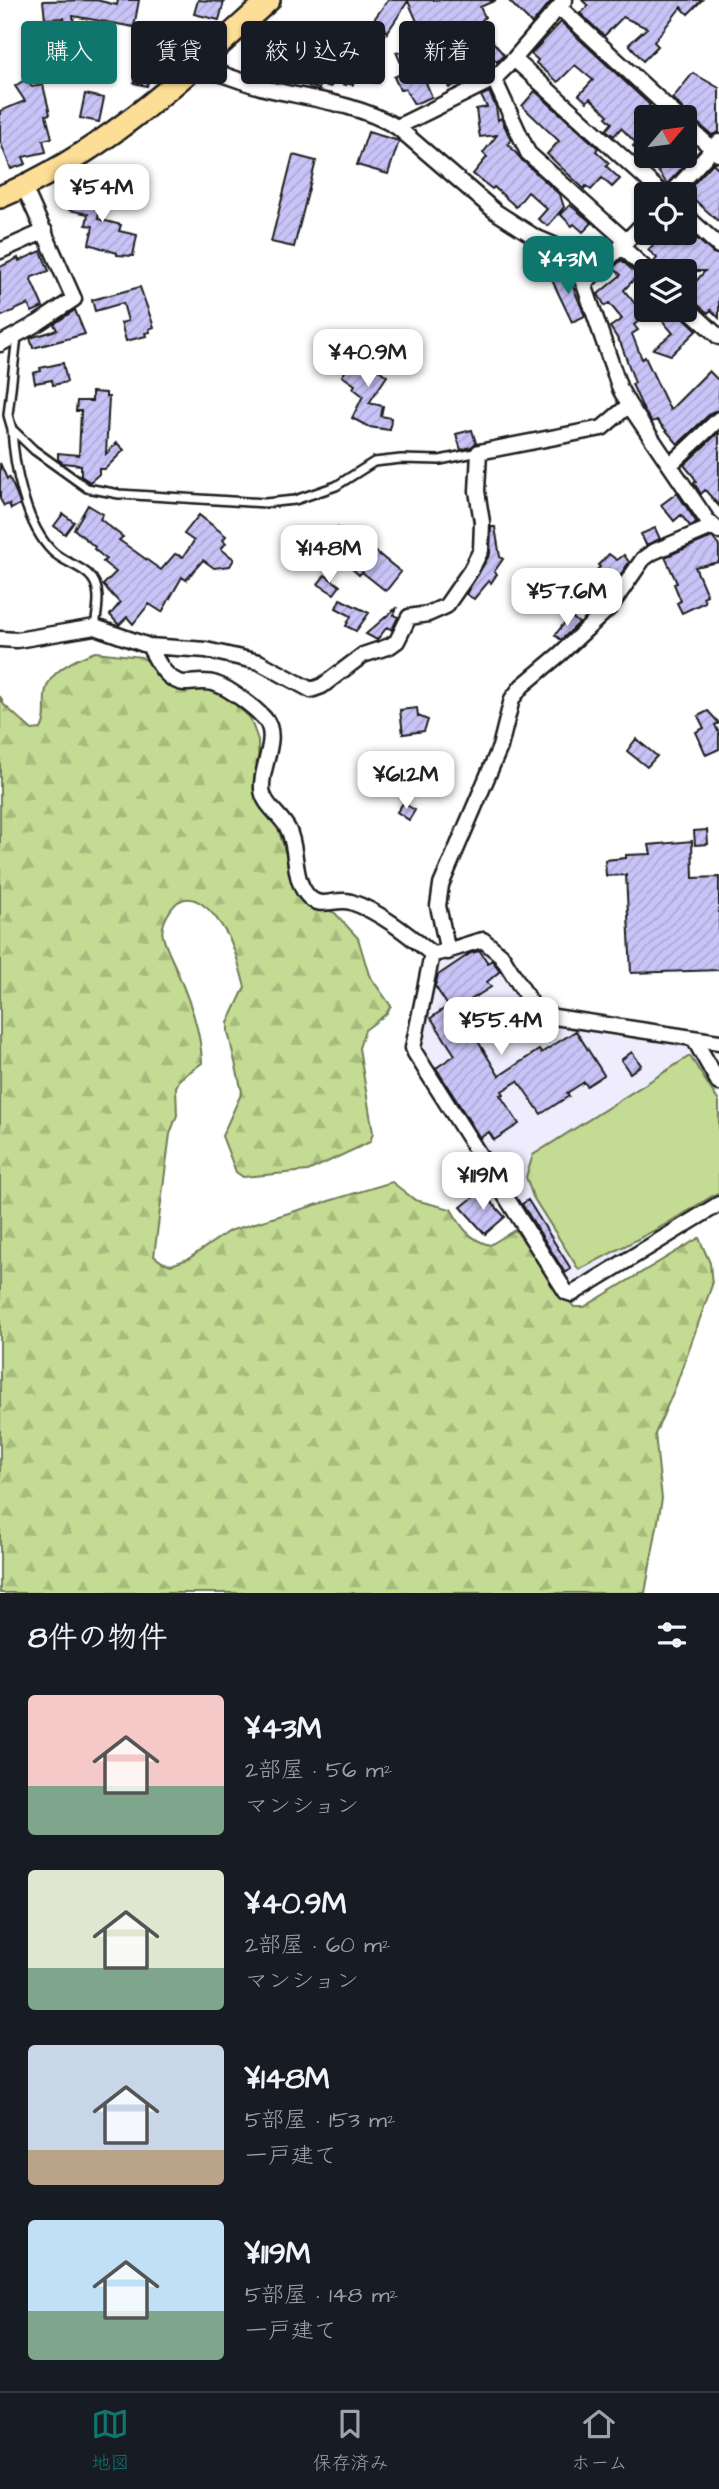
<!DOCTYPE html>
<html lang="ja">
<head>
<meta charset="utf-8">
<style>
  body { margin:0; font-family:"Architects Daughter","Klee One",sans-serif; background:#242831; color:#f1f3f6; height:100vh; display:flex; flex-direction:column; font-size:26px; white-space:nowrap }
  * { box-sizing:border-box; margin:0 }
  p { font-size:23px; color:#9ea1a6 }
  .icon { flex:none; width:38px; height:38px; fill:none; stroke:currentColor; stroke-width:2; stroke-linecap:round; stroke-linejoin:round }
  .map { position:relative; height:1593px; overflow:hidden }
  .side { display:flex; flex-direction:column; background:#171b24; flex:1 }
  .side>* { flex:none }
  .top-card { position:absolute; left:21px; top:21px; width:677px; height:63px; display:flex; gap:14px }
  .needle { width:46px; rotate:61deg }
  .fabs { position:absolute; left:634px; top:105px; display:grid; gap:14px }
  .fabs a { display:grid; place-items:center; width:63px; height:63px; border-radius:7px; background:#171b24; box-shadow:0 2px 5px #0004; font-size:35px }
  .price { position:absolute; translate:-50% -60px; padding:0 16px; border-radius:14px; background:#fff; color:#222; font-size:23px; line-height:46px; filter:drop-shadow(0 2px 4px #0008) }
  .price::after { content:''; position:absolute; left:50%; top:42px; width:21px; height:16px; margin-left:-10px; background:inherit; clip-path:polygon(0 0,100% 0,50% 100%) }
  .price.active { background:#0f766e; color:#fff }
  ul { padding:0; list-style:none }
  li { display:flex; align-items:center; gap:21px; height:175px; padding:0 28px }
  li span { display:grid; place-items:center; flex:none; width:196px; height:140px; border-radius:7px; color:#555 }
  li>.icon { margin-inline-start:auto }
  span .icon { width:84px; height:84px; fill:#fffc; stroke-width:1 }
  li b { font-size:30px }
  h2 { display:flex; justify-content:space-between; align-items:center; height:84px; padding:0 28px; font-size:30px }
  .chip { padding:0 24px; border-radius:7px; background:#171b24; box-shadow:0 2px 5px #0004; font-size:24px; line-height:63px }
  .chip.active { background:#0f766e; color:#fff }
  .dock { display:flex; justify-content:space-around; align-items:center; height:98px; border-top:2px solid #363941; background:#171b24; font-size:19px; color:#9ea1a6 }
  .dock a { display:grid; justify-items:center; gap:4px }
  .dock .active { color:#0f766e }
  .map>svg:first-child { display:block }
  .built { fill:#efedfd }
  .forest { fill:url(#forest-firs); stroke:#707c57; stroke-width:2 }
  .pitch { fill:#c3db92; stroke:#707c57; stroke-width:2 }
  .building { fill:url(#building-hatch); stroke:#1c1c1c; stroke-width:2 }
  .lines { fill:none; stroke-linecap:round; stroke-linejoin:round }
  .service-casing { stroke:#1c1c1c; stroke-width:12 }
  .minor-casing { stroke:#1c1c1c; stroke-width:19 }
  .primary-casing { stroke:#1c1c1c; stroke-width:26 }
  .service { stroke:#fff; stroke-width:7 }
  .minor { stroke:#fff; stroke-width:14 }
  .primary { stroke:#fdde96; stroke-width:21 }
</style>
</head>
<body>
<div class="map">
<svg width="719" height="1593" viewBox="0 0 719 1593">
  <defs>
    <pattern id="forest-firs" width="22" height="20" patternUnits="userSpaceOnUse" patternTransform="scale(1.75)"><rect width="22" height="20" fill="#c3db92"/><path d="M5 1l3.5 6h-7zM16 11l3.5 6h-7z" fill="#a7bb7d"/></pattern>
    <pattern id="building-hatch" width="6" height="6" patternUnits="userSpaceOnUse" patternTransform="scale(1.75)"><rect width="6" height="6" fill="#c9c4f7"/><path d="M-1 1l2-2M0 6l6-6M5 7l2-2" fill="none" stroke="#aca8d3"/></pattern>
  </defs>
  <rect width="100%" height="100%" fill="#fff"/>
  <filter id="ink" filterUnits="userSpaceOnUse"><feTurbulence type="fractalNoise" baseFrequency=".0143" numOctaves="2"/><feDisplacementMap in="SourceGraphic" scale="14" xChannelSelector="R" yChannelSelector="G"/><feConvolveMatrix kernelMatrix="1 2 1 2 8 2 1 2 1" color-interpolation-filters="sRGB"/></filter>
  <g filter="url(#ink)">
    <path class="built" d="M481,944L493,954L535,1020L685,1043L719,1097V1195L571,1287L419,1048L436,961Z"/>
    <path class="forest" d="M95,652L141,657L181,682L229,697L250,718L258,740L259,789L279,831L293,879L318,906L335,913L358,938L369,975L391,1006L386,1014L365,1030L359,1048L373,1133L370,1142L308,1171L243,1177L236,1172L222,1136L242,1092L228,1032V1023L245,987C240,970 236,950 228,936C215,913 187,877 167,916C164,921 161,931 163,936C165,946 171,957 175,966C188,998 201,1028 202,1063L180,1079L176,1087L177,1115L170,1134L154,1256L162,1262L171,1265L188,1259L229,1231L392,1182L415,1200L451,1209C461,1226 469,1240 490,1245L515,1230L574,1307H584L699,1238L710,1263L712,1285L675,1388L655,1434L662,1499L645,1593H0V696L4,705L32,730L41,729C47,718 44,708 45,695C47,671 76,659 95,652Z"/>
    <path class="pitch" d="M690,1056L719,1102V1192L661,1227L579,1270L533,1197L526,1177L533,1155Z"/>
    <path class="building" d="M96,0L117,5L118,0H139L134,27L73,16L74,25L65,27L64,18L45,19L43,1Z
      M198,0L224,2L219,20L194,14Z
      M388,0H496L480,7L485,17L478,24L504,55L497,62L487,51L484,55L481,52L468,64L474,75L449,88L417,26H419L408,1L387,33L385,27L384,34L370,25Z
      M508,0H552L532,24Z
      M582,0H702L688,14L681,7L654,42L658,46L643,61L629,44L647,28L623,17L604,36L580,13L588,6Z
      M561,22L650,105L646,109V156H671L683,167L667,184L656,168L633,146L636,143L621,128L614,136L606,130L612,123L606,117L608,115L590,98L587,102L579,95L593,80L575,65L558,82L536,63L538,60L531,54Z
      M326,31L360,39L358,48L377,50L374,68L380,69L379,83L354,80L353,85L346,83V85L333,81L331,87L321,84L319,89L303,84L312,52L314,53L315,49L319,50Z
      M396,52L414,54L432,97L414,104L405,89L400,90L394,77L405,72Z
      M143,54L160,58L155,79L149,78L147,86L134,83Z
      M693,73L719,88V132L712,135L687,114L673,98Z
      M26,79L32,87L43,85L50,114L46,115L52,138L43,140L46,152L23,157L26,164L11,169L0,141V111L25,101L15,86Z
      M535,91L598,148L596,151L609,163L606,166L620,179L612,187L602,178L591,190L586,186L584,189L547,154L559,141L522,106Z
      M489,92L496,107L498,120L501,118L511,140L508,144L522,160L560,195L564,207L548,226L538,219L547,209L528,192L516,207L494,187L492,189L473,174L487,157L483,153L497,135L480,137L479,132L476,109L487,107L481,96Z
      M85,94L104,98L99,122L80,118Z
      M368,132L399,141L388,174L357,165Z
      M293,155L316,161L294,247L271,242Z
      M713,163L719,169V222L686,192Z
      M74,187L101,193L98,219L121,225L119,231L137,235L133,256L117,255V253L89,244L93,226L86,225L88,214L69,210Z
      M570,205L592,223L583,232L574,224L572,226L560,214Z
      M684,227L713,253L719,255V318L711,310L708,313L685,294L705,271H658L653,263L657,258L648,250L665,233H684Z
      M607,237L612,242L592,262L589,255Z
      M41,251L49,271L32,277L31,280L43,307L32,312L28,304L0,317V267L18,258L19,261Z
      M621,260L638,275L624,290L640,310H652L634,325L638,330L632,334L642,359L645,357L670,410L709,371L719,381V410L712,412L678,444L657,420L652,422L644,411L632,384L635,383L621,344L610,327L622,319L609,303L605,306L598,294L621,275L613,268Z
      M567,272L585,316L572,322L551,278Z
      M140,287L154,327L149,329L150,332L145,333L146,336L126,341L121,323L128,321L123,303L95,311L92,300Z
      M75,310L85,334L33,348L30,338L57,330L54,324Z
      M653,310H676L697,330L671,355L653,349L673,333Z
      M362,348L385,364L380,371L387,376L369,403L383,406L381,416L391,418L390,430L369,427L352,418L363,396L353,388L355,385L342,376Z
      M63,363L67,382L53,385L52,380L35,383L33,373L41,371L40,368Z
      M92,392L106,393V397H109L106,454L117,443L124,450L105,469H99V474L90,482L81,476V465L63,463L58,459V453L79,455L81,411H76L77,401H92Z
      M472,430L476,443L471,447L461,450L456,434Z
      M719,432V506L705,490L701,494L694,483L696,482L694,477L684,465Z
      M0,463L7,479L9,477L15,490L20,504L11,509L9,504L4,506L0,499Z
      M677,493L697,523L690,526L681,515L674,521L661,505Z
      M88,505L103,514L100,519L123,537L119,540L161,570L175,554L183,557L194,541L184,534L199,515L226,536L223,540L226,543L221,549L234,559L230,566L214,568L203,560L186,580L182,577L162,612L149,604L133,624L127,617L119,625L110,615L120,603L103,585L116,572L103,562L106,559L94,549L95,547L74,529Z
      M63,514L74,522L65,534L54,526Z
      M491,527H495L500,557L503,559L494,572L497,574L491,583L489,581L474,599L466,594L490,554Z
      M338,528L361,550L366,544L401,572L386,591L362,572L359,575L344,561L340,566L318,544L331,531L333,533Z
      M655,528L660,539L646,545L641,534Z
      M712,537L719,546V562L695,567L707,595L703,597L705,602L682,613L677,603L681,601L674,584L677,583L665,557Z
      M609,554L617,560L624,555L629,562L603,601L595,608L609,589L593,574L600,567L598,565Z
      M325,575L340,586L334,594L318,584Z
      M340,599L369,613L356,631L346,626L351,616L336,608Z
      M397,607L394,615L398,617L392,630L387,627L377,640L366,634Z
      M570,616L579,623L561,640L555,635Z
      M417,708L418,716L428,720L424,731L403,734L400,710Z
      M708,711L719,723L715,725L719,733V749L706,755L696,732L704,728L698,716Z
      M636,739L657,756L647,767L627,751Z
      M403,803L415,810L409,820L397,812Z
      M707,830L708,844L695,845L694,831Z
      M692,841L693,878L719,877V970L631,973L626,875L606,876L605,860L626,858V855L651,854L649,845Z
      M480,951L488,963L492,960L500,971L487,982L491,987L458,1008L499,1076L539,1050L541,1053L576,1031L604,1075L587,1086L584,1082L567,1093L569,1096L541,1114L518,1081L502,1091L504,1094L500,1095L519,1124L494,1140L489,1132L480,1138L436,1068L455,1055L431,1018L448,1006L435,986L438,975L471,953Z
      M632,1052L641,1065L630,1073L621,1060Z
      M481,1191L505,1217L485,1234L461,1207Z
      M528,1200L571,1269L565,1273L522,1204Z"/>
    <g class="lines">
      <defs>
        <path id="service" d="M17,336L8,415L12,429L34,450L87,488L119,494L265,503L295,500L336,486L374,462L401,459L440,460L479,452
          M12,429C14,466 25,524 52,551C63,562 79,565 89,575C103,587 97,611 95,627"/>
        <path id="minor" d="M559,7L678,117
          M514,59L663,194
          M197,65C220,73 244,83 268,89C312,99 358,104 397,127L496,212L535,237L554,245L575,265L584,284L620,389L629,405L707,520L719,531
          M494,79L528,153L626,241
          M684,123L718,154
          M397,127L494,79L514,59L565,0
          M671,194L719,142
          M684,214L719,246
          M622,247L648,271
          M0,251L45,231
          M584,284L646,221
          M684,305L719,337
          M0,344L38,323L74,299L24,187
          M670,465L719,419
          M0,639L17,640L95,627L149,646L206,650L259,662L311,690L322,686L363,655L390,646L397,641L409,617L428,614L446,606L471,570L481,550L482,522L477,491L479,452L602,428L629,405
          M149,646C157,660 165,681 184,683C195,683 205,680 216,684C229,688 254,707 264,718C281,736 260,767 262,789C263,805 281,815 288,829C298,848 292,877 307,895C320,911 335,897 351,902C379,911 409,935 432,954C450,952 465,944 483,940L501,955L534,1008L548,1016L719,1042
          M448,952L438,906L441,885L500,747L512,699L522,686L560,654L610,607L643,559L653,552L714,526
          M432,954L413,1048L415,1053L566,1292L572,1294L719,1204
          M694,1039L719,1083"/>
        <path id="primary" d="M0,197C104,154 187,74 269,0"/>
      </defs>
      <use href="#service" class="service-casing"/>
      <use href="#minor" class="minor-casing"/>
      <use href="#primary" class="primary-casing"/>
      <use href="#service" class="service"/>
      <use href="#minor" class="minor"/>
      <use href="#primary" class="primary"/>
    </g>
  </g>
</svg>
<div class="fabs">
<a><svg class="needle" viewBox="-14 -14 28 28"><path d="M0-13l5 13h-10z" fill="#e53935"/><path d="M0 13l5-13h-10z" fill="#9ea1a6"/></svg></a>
<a><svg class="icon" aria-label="locate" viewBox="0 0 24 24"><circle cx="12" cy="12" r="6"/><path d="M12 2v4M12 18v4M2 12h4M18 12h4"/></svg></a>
<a><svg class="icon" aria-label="layers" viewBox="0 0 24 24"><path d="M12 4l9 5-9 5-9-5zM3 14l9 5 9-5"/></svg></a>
</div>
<b class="price" style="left:102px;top:224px">¥54M</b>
<b class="price active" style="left:568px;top:296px">¥43M</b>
<b class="price" style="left:368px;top:389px">¥40.9M</b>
<b class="price" style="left:329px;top:585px">¥148M</b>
<b class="price" style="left:567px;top:628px">¥57.6M</b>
<b class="price" style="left:406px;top:811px">¥61.2M</b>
<b class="price" style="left:501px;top:1057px">¥55.4M</b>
<b class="price" style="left:483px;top:1212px">¥119M</b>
<div class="top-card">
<a class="chip active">購入</a>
<a class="chip">賃貸</a>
<a class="chip">絞り込み</a>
<a class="chip">新着</a>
</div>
</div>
<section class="side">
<h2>8件の物件<svg class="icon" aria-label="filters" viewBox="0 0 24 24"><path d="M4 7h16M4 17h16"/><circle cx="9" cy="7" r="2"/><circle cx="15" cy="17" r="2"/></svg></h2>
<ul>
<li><span style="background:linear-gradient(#f6c9c9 65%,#7fa58c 0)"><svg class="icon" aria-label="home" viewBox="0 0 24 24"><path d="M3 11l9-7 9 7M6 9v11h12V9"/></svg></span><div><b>¥43M</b><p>2部屋 · 56 m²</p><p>マンション</p></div></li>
<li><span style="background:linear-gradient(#dfe7d0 70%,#7fa58c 0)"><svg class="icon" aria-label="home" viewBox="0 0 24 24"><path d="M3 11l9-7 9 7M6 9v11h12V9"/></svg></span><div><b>¥40.9M</b><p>2部屋 · 60 m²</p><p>マンション</p></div></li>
<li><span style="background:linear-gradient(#c9d6e8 75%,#b9a48a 0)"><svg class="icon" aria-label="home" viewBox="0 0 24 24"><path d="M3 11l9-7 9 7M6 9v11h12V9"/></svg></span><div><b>¥148M</b><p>5部屋 · 153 m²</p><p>一戸建て</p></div></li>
<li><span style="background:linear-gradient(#bfe0f5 65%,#7fa58c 0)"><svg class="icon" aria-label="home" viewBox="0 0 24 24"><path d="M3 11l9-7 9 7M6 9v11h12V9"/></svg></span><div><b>¥119M</b><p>5部屋 · 148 m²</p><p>一戸建て</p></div></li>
</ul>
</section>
<nav class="dock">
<a class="active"><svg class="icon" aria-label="map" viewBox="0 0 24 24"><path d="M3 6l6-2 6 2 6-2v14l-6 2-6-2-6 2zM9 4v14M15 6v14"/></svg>地図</a>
<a><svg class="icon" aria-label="saved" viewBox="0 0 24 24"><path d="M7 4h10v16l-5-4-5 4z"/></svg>保存済み</a>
<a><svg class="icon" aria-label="home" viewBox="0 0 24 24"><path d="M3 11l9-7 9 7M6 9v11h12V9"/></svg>ホーム</a>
</nav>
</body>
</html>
